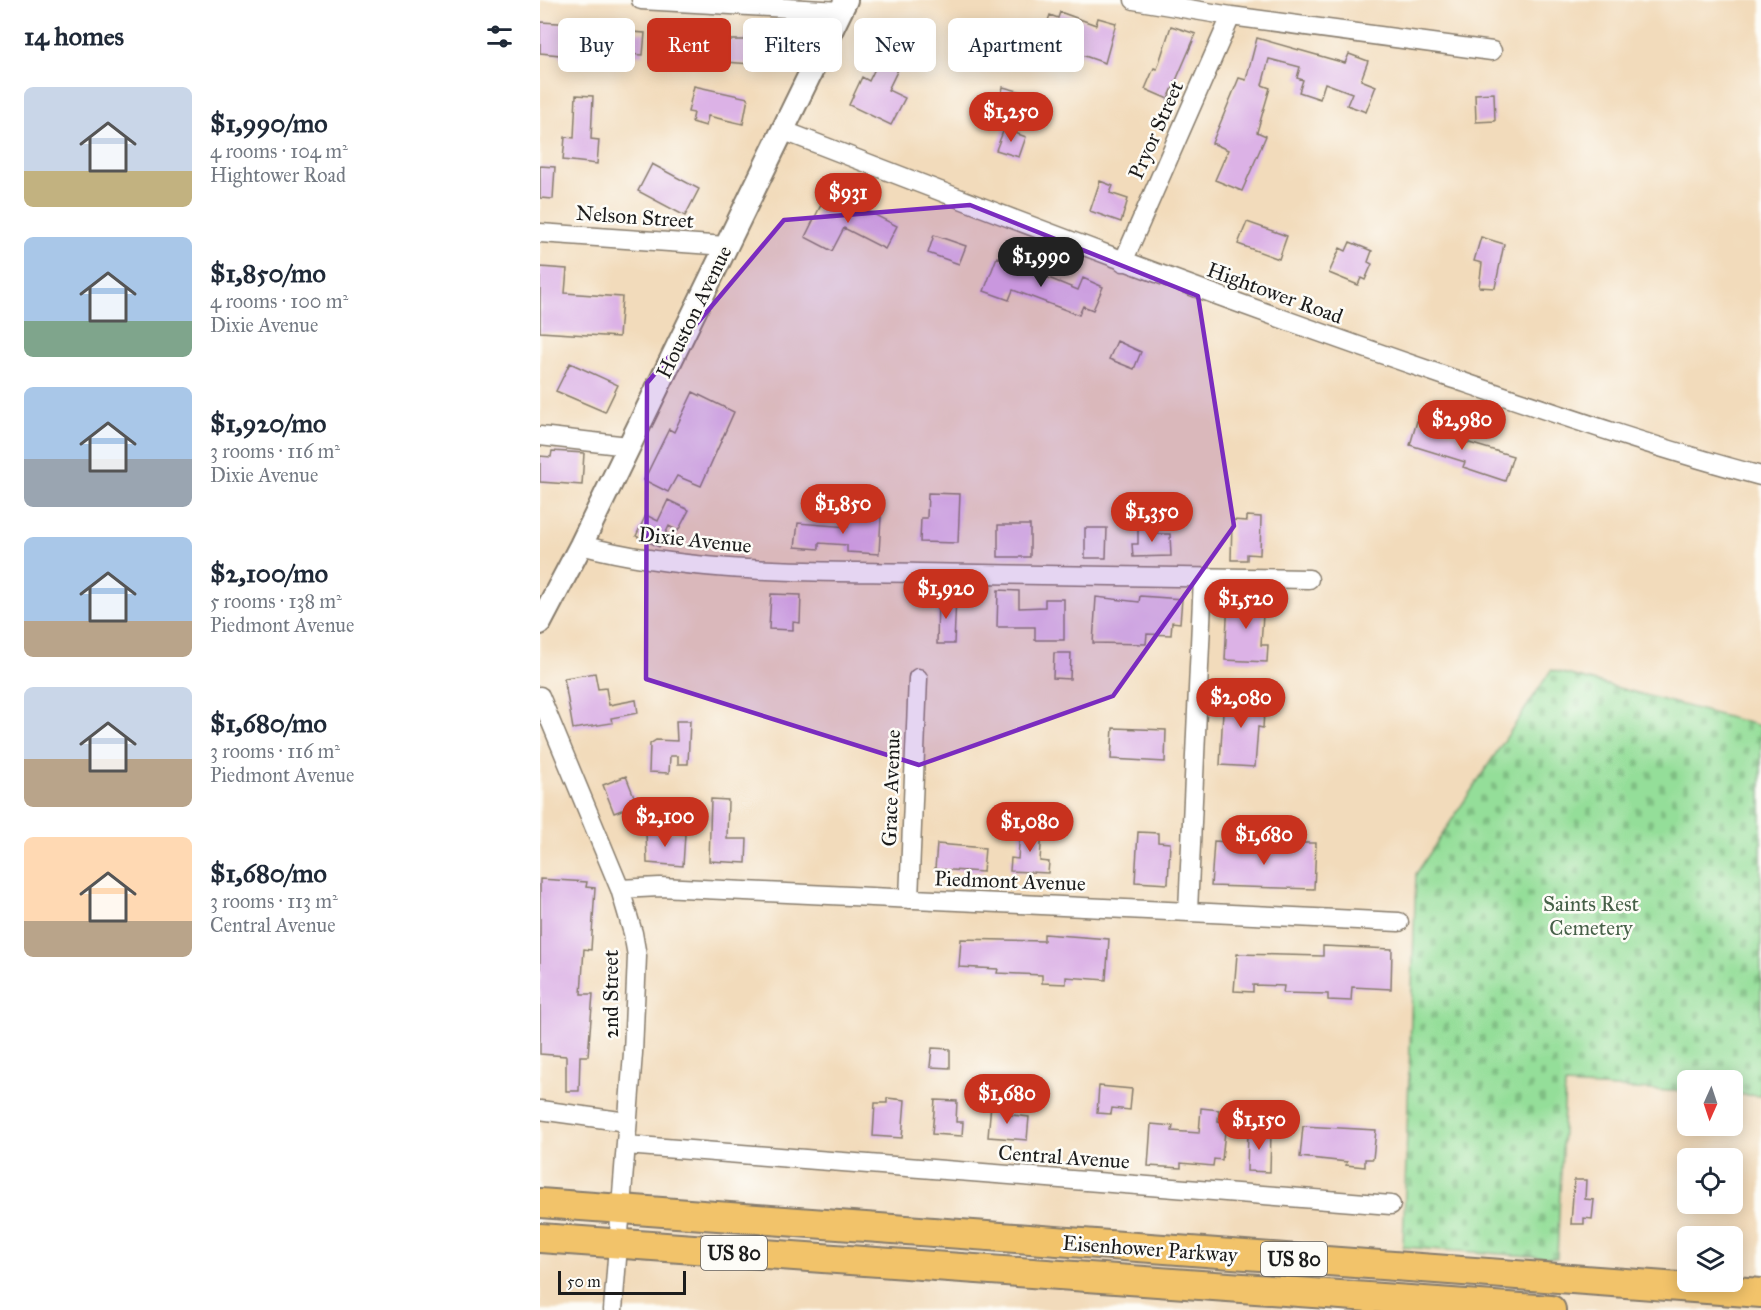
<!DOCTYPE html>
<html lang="en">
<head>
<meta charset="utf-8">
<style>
  body { margin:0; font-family:"IM FELL Great Primer",serif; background:#f2f2f3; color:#1f2937; height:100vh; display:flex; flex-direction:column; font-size:22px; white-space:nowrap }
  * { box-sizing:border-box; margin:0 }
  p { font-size:20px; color:#747a83 }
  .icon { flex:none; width:33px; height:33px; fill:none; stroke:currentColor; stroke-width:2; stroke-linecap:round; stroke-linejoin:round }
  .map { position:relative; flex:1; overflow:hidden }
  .details { display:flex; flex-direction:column; background:#fff; width:540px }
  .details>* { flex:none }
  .banner { position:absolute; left:18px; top:18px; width:570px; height:54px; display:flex; gap:12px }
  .needle { width:39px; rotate:183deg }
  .controls { position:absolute; left:1137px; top:1070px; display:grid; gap:12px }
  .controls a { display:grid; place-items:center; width:66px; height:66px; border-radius:9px; background:#fff; box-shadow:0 3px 15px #0003; font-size:30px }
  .scale { position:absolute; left:18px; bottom:15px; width:128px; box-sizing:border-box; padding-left:6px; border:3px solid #1c1c1c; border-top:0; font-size:16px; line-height:21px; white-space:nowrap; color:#1c1c1c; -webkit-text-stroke:4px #fdfcf7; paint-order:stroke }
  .price { position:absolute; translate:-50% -51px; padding:0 14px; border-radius:21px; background:#c8321e; color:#fff; font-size:20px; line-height:39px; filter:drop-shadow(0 2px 3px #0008) }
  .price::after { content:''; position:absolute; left:50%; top:36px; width:18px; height:14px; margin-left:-9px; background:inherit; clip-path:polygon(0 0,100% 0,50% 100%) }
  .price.selected { background:#222; color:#fff }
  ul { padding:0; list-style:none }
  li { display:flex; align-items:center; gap:18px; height:150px; padding:0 24px }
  li span { display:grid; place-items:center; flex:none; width:168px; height:120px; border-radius:9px; color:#555 }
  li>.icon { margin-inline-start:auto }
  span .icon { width:72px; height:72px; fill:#fffc; stroke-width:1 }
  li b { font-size:26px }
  h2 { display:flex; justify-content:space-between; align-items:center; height:72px; padding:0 24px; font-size:26px }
  .pill { padding:0 21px; border-radius:9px; background:#fff; box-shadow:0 3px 15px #0003; font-size:21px; line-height:54px }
  .pill.selected { background:#c8321e; color:#fff }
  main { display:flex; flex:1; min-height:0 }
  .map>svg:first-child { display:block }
  .cemetery { fill:url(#cemetery-stones); stroke:#587d5a; stroke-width:1.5 }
  .building { fill:#dcb2e6 }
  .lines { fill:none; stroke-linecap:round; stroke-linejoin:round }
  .minor-casing { stroke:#877c6c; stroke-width:21 }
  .tertiary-casing { stroke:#877c6c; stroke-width:26 }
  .primary-casing { stroke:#877c6c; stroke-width:32 }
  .minor { stroke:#fff; stroke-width:18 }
  .tertiary { stroke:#fff; stroke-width:22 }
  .primary { stroke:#f2c36a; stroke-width:28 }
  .marked { fill:#7b2cbf; fill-opacity:0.2; stroke:#7b2cbf; stroke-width:4.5; stroke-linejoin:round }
  .labels { text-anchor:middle; stroke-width:5; stroke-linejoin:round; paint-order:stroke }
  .shield { fill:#fdfcf7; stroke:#605f5e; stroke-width:1.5 }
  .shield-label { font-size:20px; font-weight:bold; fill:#1c1c1c }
  .street-label { font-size:21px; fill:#1c1c1c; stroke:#fdfcf7 }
  .park-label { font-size:21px; fill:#466048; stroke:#fdfcf7 }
</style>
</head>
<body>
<main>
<section class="details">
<h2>14 homes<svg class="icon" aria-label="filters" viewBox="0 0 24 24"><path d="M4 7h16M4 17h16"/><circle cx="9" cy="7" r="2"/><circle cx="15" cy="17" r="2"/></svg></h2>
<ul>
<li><span style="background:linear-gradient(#c9d6e8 70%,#c2b280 0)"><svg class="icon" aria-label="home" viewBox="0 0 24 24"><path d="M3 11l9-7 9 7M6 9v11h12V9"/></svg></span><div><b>$1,990/mo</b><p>4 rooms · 104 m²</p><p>Hightower Road</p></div></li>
<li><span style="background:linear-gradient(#a9c7e8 70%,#7fa58c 0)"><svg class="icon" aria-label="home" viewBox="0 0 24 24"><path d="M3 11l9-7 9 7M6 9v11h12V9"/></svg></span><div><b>$1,850/mo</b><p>4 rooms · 100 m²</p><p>Dixie Avenue</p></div></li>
<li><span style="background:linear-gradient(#a9c7e8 60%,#9aa5b1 0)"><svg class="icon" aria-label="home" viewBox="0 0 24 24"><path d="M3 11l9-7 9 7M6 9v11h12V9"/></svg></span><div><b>$1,920/mo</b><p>3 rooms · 116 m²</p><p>Dixie Avenue</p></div></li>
<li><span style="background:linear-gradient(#a9c7e8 70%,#b9a48a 0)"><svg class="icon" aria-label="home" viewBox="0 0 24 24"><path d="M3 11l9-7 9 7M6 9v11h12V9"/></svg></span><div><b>$2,100/mo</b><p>5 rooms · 138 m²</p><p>Piedmont Avenue</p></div></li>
<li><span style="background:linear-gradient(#c9d6e8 60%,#b9a48a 0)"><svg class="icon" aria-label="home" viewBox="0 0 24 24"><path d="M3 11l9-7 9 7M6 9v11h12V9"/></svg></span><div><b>$1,680/mo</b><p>3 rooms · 116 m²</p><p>Piedmont Avenue</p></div></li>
<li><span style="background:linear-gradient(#ffd9b3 70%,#b9a48a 0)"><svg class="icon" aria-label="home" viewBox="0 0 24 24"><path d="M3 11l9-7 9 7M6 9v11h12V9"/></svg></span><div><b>$1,680/mo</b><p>3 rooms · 113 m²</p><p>Central Avenue</p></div></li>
</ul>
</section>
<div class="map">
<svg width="1221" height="1310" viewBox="0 0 1221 1310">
  <defs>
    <pattern id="cemetery-stones" width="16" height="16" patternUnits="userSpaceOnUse" patternTransform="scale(1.5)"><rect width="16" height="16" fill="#94de99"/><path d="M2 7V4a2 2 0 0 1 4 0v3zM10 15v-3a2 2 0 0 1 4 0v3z" fill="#7fbe83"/></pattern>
  </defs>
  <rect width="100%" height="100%" fill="#fdfcf7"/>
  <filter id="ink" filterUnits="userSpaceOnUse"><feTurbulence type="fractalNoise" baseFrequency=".0167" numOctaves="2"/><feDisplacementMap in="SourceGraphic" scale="12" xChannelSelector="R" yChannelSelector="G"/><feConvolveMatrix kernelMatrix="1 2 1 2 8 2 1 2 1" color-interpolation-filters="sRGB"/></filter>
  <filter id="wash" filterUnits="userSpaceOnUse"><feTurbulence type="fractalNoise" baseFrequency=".008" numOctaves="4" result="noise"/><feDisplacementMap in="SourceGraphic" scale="24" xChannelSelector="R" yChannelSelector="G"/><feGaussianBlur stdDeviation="1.35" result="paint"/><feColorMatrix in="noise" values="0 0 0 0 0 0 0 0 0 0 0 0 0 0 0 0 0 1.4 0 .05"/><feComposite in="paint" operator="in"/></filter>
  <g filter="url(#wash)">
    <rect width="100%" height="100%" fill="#f2dbbb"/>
    <path class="cemetery" d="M1011,670L1221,726V1096L1193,1094L1192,1080H1148L1147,1092L1025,1085L1017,1258L863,1247L876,874Z"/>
    <g id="blocks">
      <path class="building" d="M520,12L556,25L558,18L576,23L565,63L510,44L514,32L505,29L510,15L518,18Z
        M0,22L92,27V32L105,33L103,55L48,52L47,61L20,59V55L0,53Z
        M631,26L656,34L628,99L605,89L614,68L617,69Z
        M133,31L153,32V37L192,40H205L206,35L231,37L230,58H226L225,65L131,58Z
        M717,38L805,63L809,54L828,61L821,80L836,86L826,112L807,105L812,93L785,83L780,99L759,92L763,80L757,78L760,67L729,59L722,85L730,88L717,132L726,136L702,191L675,180L688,150L672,143L699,78L706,80Z
        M346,46L365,55L348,90L365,98L351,125L309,105L322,77L329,81Z
        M154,86L208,98L203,124L168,116L166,126L152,122L154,113L148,112Z
        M463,87L482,92L478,109L459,105Z
        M954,93L955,121L936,122L935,94Z
        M36,95L53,96L51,139L59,140L57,164L23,160L25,137L34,138Z
        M464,129L486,137L479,157L456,150Z
        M112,164L159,189L145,216L98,191Z
        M0,166L15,167L13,199L0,198Z
        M560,181L573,186L570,193L588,199L581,222L550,211Z
        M288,191L357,226L345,249L304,228L292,251L265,237Z
        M707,222L747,236L739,259L698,244Z
        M394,235L426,246L419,264L388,253Z
        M941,237L964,244L955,288L939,287L942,263L934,261Z
        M810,242L832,251L828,262L832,264L825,280L821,278L818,285L789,273L800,248L806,251Z
        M457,257L538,290L543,278L563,287L553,310L543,306L539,315L473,290L469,300L444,291Z
        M0,267L27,269L25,293L82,297L79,337L0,332Z
        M577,341L601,352L594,369L569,359Z
        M30,363L78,385L65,412L16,391Z
        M153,392L194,412L161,486L137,476L128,492L104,480L129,429L134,432Z
        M877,421L920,435L919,440L973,456L965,481L923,467L925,462L870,445Z
        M12,451L44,453L42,485L0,482V456L11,457Z
        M388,493L420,494L418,543L380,542L381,518H387Z
        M128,500L149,510L138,531L129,526L119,547L96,536L106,515L118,521Z
        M309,516L341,517L339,554L307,552V545L279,543V549L255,547L258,523L308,527Z
        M707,516L721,517L720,555L707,554V560H691L692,520L707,521Z
        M598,524H617V534H630L631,556L593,557L592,544H598Z
        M458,525H490V557H458Z
        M545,528H567L566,558H545Z
        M458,590L479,591V608L505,607V599H524V640H495V627H457Z
        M231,594L261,595L260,623L253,622V630L229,629Z
        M398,595L416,596L414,644H397Z
        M600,596L642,599L640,623L632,622L631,635L607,634L606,644L553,643L556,597L599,602Z
        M688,598L731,600V614H723L721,645H728L727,662L685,660Z
        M514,653H531L530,679L513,678Z
        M55,673L58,689L66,688L69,705L96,700L98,713L71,718L72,723L33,729L24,678Z
        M684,693L725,696L723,728L718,727L715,767L680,765Z
        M136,721H150L148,764H138V756H130L129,773L109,772L110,744L116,740L137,741Z
        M573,728L626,730L625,762L571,759Z
        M86,776L97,804L74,813L63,785Z
        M171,799L188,800L187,839H207L206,863L169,861Z
        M480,829L502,830L500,861L509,862L508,873L470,871L471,858L478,859Z
        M106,831L145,834L143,866L107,863Z
        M598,832L618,833V842L630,843L628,884L595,882Z
        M674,841L701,843V848L745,849V843H776L774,889L671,886Z
        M397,844L445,848L443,872L395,869Z
        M0,879L47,882L46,887L55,888L51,950L44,949L41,994H53L48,1056H40L39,1091H26V1056L0,1054Z
        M504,934L569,939L566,980L526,977V984L502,983V975L457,973L458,969L419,967L421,939L504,941Z
        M783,946L852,949L851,989L812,987L811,1001L788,1000V994L743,993L744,986L713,985V992L694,991L697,954L783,956Z
        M392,1048L410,1049V1068L390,1067Z
        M559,1086L592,1089L590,1110L572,1108L571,1114L557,1113Z
        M347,1098L365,1100L362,1138L333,1136L335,1103H347Z
        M395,1100L417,1101L416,1122H423L422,1136L392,1134Z
        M451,1104L465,1106L464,1114L489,1117L487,1140L448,1137Z
        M661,1108L679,1110L678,1121L686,1122L682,1160L674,1159L673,1166L641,1163V1168L608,1166L611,1124L633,1126L632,1131L659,1133Z
        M763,1126L836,1130L833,1159H825V1167L806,1165L807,1162L760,1157Z
        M708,1130L731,1131L730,1172L707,1171Z
        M1034,1180H1046L1045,1199L1054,1200L1052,1219L1044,1218V1224H1031Z"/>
    </g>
  </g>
  <g filter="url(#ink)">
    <use href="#blocks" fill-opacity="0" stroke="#877c6c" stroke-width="1.5"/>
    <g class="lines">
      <defs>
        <path id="minor" d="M101,0L301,11
          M594,0L691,16L952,51
          M242,130C463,216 683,300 908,377C1011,412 1115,448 1221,476
          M0,233L186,246
          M583,262L691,16
          M0,436L88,446
          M41,545C151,574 266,571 379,573C509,576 639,578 769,579
          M0,696L80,889L93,933L97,956L93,1053L73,1310
          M80,889L120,887L859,922
          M369,899L378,678
          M648,911L663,578
          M0,1110L87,1122
          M86,1145L851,1205"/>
        <path id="tertiary" d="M0,623L41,545L306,0"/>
        <path id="primary" d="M0,1203L1221,1293
          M0,1238L1011,1310"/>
      </defs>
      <use href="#minor" class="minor-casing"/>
      <use href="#tertiary" class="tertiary-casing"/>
      <use href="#primary" class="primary-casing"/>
      <use href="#minor" class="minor"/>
      <use href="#tertiary" class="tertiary"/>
      <use href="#primary" class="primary"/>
    </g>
  </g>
  <path class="marked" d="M430,205L658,296L694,526L573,696L379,765L106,679L107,383L244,220Z"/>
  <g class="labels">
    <g class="shield">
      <rect x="161" y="1236" width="66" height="34" rx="4.5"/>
      <rect x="721" y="1242" width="66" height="34" rx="4.5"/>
    </g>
    <g class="shield-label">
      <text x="194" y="1260">US 80</text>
      <text x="754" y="1266">US 80</text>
    </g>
    <g class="street-label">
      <text transform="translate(616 130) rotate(-66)" y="7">Pryor Street</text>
      <text transform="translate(95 217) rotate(4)" y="7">Nelson Street</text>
      <text transform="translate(735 293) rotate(20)" y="7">Hightower Road</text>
      <text transform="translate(154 312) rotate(-64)" y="7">Houston Avenue</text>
      <text transform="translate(155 540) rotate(6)" y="7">Dixie Avenue</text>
      <text transform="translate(351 788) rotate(-88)" y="7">Grace Avenue</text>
      <text transform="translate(470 881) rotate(2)" y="7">Piedmont Avenue</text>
      <text transform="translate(71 994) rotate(-90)" y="7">2nd Street</text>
      <text transform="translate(524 1157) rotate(4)" y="7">Central Avenue</text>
      <text transform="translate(610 1249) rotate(4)" y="7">Eisenhower Parkway</text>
    </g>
    <g class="park-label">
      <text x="1051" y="911">Saints Rest<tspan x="1051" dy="24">Cemetery</tspan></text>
    </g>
  </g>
</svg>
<div class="controls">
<a><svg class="needle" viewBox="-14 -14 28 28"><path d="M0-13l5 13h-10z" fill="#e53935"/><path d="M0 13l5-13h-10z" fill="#747a83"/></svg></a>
<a><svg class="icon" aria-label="locate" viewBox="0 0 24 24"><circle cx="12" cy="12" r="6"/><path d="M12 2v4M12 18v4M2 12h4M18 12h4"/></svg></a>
<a><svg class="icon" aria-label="layers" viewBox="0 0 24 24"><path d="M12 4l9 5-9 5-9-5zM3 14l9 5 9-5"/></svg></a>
</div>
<div class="scale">50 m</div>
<b class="price" style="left:471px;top:143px">$1,250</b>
<b class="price" style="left:308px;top:224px">$931</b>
<b class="price selected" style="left:501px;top:288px">$1,990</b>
<b class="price" style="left:922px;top:451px">$2,980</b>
<b class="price" style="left:303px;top:535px">$1,850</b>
<b class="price" style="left:612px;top:543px">$1,350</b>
<b class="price" style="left:406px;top:620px">$1,920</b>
<b class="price" style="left:706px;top:630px">$1,520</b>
<b class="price" style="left:701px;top:729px">$2,080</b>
<b class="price" style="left:125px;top:848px">$2,100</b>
<b class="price" style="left:490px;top:853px">$1,080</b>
<b class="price" style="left:724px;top:866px">$1,680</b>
<b class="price" style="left:467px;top:1125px">$1,680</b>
<b class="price" style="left:719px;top:1151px">$1,150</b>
<div class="banner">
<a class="pill">Buy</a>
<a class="pill selected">Rent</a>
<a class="pill">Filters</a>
<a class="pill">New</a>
<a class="pill">Apartment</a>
</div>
</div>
</main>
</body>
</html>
